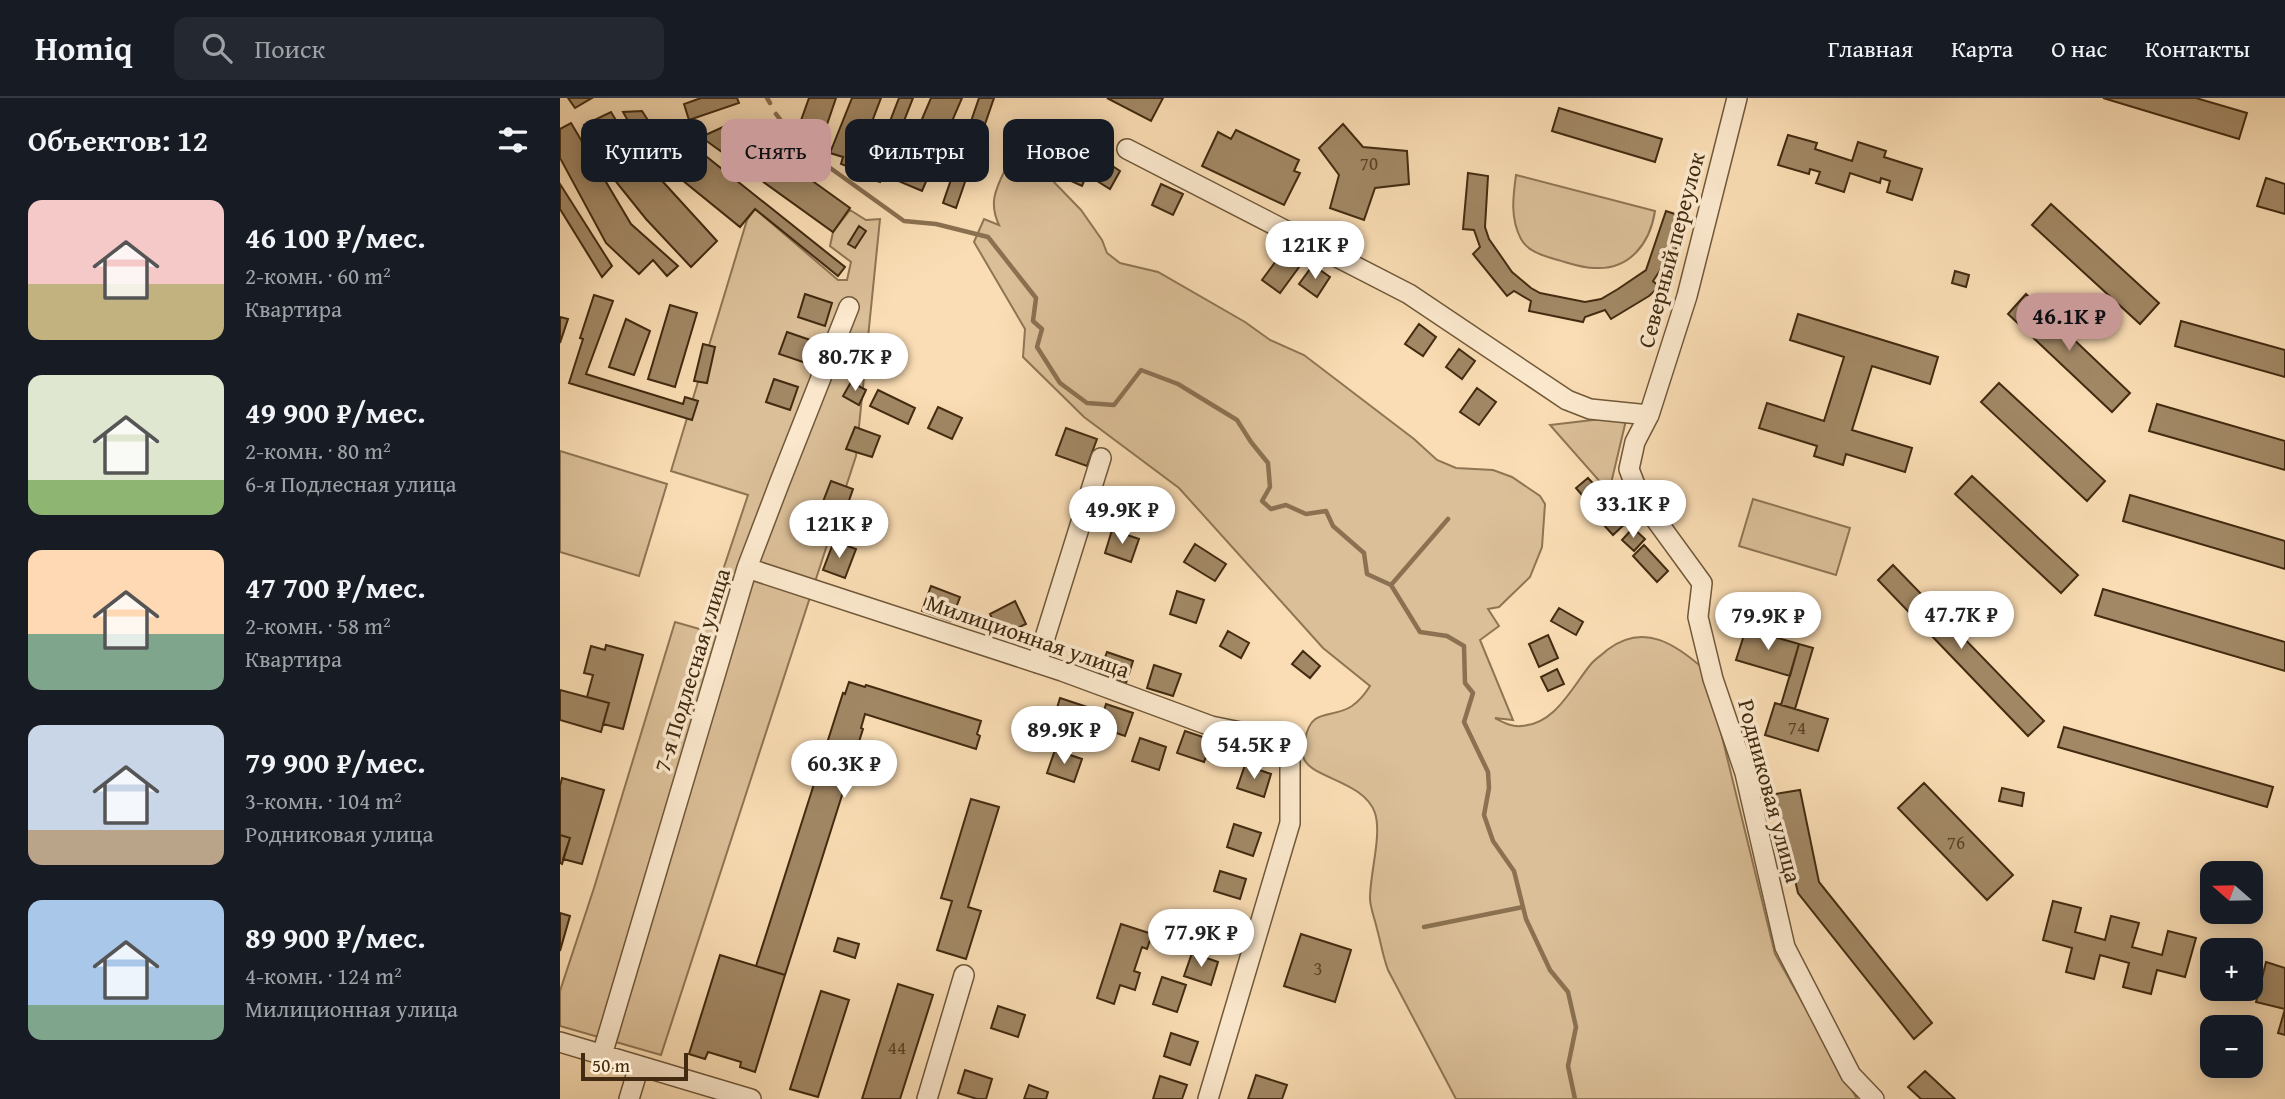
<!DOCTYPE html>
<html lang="ru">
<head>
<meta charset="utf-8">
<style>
  body { margin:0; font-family:"Gentium Book Plus",serif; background:#242831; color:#f1f3f6; height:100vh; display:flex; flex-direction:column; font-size:26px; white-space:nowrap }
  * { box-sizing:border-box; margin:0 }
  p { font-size:23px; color:#9ea1a6 }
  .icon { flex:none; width:38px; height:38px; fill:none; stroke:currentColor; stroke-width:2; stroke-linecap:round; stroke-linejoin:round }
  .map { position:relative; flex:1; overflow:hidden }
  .details { display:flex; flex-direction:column; background:#171b24; width:560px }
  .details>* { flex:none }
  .hud { position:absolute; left:21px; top:21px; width:665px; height:63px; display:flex; gap:14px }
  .needle { width:46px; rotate:290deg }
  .controls { position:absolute; left:1640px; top:763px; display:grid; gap:14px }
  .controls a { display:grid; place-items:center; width:63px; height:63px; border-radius:14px; background:#171b24; box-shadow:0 4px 18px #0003; font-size:35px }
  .scale { position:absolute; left:21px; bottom:18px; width:107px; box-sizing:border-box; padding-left:7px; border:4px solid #422b10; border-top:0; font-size:19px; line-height:24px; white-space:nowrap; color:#422b10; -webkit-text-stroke:5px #fce9ce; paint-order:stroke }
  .price { position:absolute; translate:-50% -60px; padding:0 16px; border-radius:24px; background:#fff; color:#222; font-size:23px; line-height:46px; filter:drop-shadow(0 2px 4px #0008) }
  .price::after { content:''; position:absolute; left:50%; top:42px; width:21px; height:16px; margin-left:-10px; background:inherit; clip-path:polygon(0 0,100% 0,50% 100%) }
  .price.active { background:#c59692; color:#111 }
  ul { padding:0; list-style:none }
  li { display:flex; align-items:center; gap:21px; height:175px; padding:0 28px }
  li span { display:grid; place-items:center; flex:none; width:196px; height:140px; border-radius:14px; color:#555 }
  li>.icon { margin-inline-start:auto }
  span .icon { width:84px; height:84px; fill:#fffc; stroke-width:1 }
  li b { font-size:30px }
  h2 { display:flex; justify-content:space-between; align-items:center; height:84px; padding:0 28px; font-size:30px }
  .tag { padding:0 24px; border-radius:14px; background:#171b24; box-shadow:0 4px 18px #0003; font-size:24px; line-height:63px }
  .tag.active { background:#c59692; color:#111 }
  header { display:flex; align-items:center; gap:42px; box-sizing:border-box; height:98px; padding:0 35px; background:#171b24; border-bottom:2px solid #363941 }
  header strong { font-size:33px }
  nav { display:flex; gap:38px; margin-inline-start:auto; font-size:24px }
  .search { width:490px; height:63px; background:#242831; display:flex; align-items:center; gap:18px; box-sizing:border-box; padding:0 24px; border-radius:14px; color:#9ea1a6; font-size:26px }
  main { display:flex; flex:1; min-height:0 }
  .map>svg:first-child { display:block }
  .green { fill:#dbbf98; stroke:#8e7554; stroke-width:2 }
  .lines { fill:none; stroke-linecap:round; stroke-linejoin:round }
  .stream { stroke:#8b7151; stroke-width:4.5 }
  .building { fill:#a28865; stroke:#422b10; stroke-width:2 }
  .minor-casing { stroke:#705839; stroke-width:22 }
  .minor { stroke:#fce9ce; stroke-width:19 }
  .labels { text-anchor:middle; stroke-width:7; stroke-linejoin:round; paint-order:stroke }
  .number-label { font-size:19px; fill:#5a4225 }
  .street-label { font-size:23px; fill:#422b10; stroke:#fce9ce }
</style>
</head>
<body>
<header>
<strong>Homiq</strong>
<div class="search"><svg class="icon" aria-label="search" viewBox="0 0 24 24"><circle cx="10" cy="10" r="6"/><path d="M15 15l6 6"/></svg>Поиск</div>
<nav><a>Главная</a><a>Карта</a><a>О нас</a><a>Контакты</a></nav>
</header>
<main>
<section class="details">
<h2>Объектов: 12<svg class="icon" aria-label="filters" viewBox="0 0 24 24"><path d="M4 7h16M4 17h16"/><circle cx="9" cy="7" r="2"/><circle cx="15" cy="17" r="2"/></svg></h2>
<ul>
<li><span style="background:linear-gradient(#f6c9c9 60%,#c2b280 0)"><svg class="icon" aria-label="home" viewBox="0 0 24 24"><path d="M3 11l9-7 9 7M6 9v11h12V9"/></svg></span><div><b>46 100 ₽/мес.</b><p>2-комн. · 60 m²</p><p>Квартира</p></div></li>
<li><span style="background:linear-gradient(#dfe7d0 75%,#8fb573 0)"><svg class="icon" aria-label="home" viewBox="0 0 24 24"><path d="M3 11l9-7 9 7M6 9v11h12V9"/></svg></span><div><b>49 900 ₽/мес.</b><p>2-комн. · 80 m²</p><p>6-я Подлесная улица</p></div></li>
<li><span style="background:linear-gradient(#ffd9b3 60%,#7fa58c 0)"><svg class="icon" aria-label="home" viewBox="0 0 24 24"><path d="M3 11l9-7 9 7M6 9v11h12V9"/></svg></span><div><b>47 700 ₽/мес.</b><p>2-комн. · 58 m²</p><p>Квартира</p></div></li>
<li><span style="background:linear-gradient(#c9d6e8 75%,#b9a48a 0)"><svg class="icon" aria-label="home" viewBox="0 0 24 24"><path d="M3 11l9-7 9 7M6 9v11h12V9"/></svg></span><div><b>79 900 ₽/мес.</b><p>3-комн. · 104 m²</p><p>Родниковая улица</p></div></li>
<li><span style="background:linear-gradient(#a9c7e8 75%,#7fa58c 0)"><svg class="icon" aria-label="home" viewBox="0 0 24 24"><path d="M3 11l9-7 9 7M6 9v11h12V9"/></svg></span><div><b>89 900 ₽/мес.</b><p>4-комн. · 124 m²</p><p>Милиционная улица</p></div></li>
</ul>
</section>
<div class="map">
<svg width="1725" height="1001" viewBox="0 0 1725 1001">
  <rect width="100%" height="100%" fill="#faddb4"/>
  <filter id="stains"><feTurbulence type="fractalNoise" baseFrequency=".00286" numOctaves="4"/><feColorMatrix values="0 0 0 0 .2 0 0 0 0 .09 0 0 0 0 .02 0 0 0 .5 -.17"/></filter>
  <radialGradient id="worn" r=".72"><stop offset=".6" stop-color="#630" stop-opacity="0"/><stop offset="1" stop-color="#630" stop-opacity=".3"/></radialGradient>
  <path class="green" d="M466,70L492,82L521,112L542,142L547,155L560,165L598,174L685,224L710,242L744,257L854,341L877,362L896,370L933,372L952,379L980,398L985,406L982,449L970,479L939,509L928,511L939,528L920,542L953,622L935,620C943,624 951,629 961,628C995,627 1012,589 1031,566C1035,561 1042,557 1047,552C1084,524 1116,546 1146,573L1215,856L1297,1001H896L828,872C823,859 821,845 817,831C815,821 810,810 810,800C810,775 822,737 815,715C804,682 747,680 743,658C742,654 744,646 745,642C751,608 771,622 792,608C799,603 805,596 810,588L763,550L619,390L524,319L463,259L465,231L414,144L424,121L439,127C429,106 435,92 445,72Z
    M956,77L1095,113C1090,145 1070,172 1035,170C1022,170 1009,165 998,162C984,158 968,154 961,141C950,120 953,99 956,77Z
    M195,111L278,182H287L291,164L270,148L273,134L290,112L306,122L320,121L296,358L101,957L0,928V893L34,790L115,524L143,532L188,397L111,373L187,122Z
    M1067,318L1049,394L990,327Z
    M0,353L107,386L79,478L0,454Z
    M1193,401L1290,430L1276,477L1179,448Z"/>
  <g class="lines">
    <path class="stream" d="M207,0L210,5
      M216,16L241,49L344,123L376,126L428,139L476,200L473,223L482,231L477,249L500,285L527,305L554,307L581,272L618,286L677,322L691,344L708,365L710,389L702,403L711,411L726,407L746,416L766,413L773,428L804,455L807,476L831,487L860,534L887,538L904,548L905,585L913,595L904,624L928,674L929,690L924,717L933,743L954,773L966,821L990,872L1008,894L1016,929L1008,968L1015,1001
      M831,487L888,421
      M864,829L963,809"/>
  </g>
  <path class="building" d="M8,0H32L15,10Z
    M141,0H177L179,5L129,22L124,6Z
    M249,0H276L261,44L248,41L251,33L239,28Z
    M292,0H321L294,71L281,66L283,59L270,55Z
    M339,0H353L320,84L308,80Z
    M371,0H402L362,93L336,82Z
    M419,0H434L396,110L383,105Z
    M547,0H603L591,23Z
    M1543,0H1636L1687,15L1679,41Z
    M999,10L1102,41L1095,64L992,33Z
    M82,13L104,47L84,63L157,143L131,169L86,121L49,75L24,27L51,14L72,49L80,44L63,14Z
    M11,25L71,126L118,168L107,178L93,162L79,176L46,145L0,60V31Z
    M172,25L290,110L273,134L141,39Z
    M783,26L803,49L847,53L849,86L815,90L804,122L770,110L779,77L759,50Z
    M676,32L739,62L734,73L740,75L724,107L642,68L658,34L671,41Z
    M1228,37L1257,45L1255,51L1292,63L1298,44L1326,53L1324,59L1362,71L1352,102L1327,94L1330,83L1321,80L1320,85L1290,75L1284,94L1256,85L1260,74L1250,71L1249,76L1218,67Z
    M137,51L285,169L278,178L195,111L180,129L116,77Z
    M510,57L531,67L522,88L500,78Z
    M548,65L560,73L550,91L537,83Z
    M908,75L928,78L925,129L929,141L952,174L971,190L980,195L1025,204L1041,201L1058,191L1086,172L1106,113L1127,120L1109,172L1101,171L1093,183L1099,189L1089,198L1051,221L1045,212L1025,219L1023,224L969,213L971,203L954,193L947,198L913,156L920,149L914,132L903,131Z
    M1706,80L1725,86V116L1697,108Z
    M0,86L52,168L42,179L0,111Z
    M601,86L623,96L613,117L592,107Z
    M1491,106L1599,205L1580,226L1472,127Z
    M299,128L306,133L295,150L288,146Z
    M724,152L742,165L720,195L702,182Z
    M753,167L770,179L757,199L739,186Z
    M1395,173L1409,177L1406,189L1392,185Z
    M245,196L272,205L265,228L238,219Z
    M1466,196L1570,295L1552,314L1448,216Z
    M34,197L53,203L26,276L123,306L125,299L138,303L132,322L9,285L23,241L20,240Z
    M110,207L137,215L115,289L88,281Z
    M1238,216L1378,259L1370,286L1312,268L1292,332L1352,350L1345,374L1286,356L1283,367L1254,358L1257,348L1199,330L1207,305L1264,323L1284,259L1230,242Z
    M0,219L8,221L0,245Z
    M66,221L90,233L74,277L49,269Z
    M1621,223L1725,252V279L1615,248Z
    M859,226L876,239L863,258L845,246Z
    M227,234L253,243L246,265L219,256Z
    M324,236L341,245L335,255L319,246Z
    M143,246L155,249L147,285L134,283Z
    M899,251L915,263L902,281L886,269Z
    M314,255L330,265L324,274L308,265Z
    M214,281L238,289L230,312L206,304Z
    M291,284L306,292L299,307L283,298Z
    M1439,285L1545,383L1527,403L1421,304Z
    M917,290L936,304L919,327L900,314Z
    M318,292L355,310L348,326L310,308Z
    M1597,306L1725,343V372L1589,333Z
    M378,309L402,320L392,341L368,330Z
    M295,329L320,338L312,359L286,351Z
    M506,330L537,341L527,368L496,357Z
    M1412,378L1518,477L1501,495L1395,396Z
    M1028,380L1040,393L1028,404L1016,390Z
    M271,383L293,391L284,417L261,409Z
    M1570,397L1725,443V471L1563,423Z
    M1058,412L1068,423L1053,437L1043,426Z
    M1073,430L1085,441L1074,453L1062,442Z
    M552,432L579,441L571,464L545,455Z
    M274,443L296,451L285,480L263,472Z
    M635,446L666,466L655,483L624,464Z
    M1084,447L1108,473L1097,484L1073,458Z
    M1333,467L1484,623L1468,638L1318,482Z
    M371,488L400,499L391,523L362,513Z
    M1543,491L1725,544V573L1535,517Z
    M617,493L644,502L636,525L610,516Z
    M455,503L466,526L440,538L430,516Z
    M999,510L1023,524L1016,537L991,523Z
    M1186,531L1239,546L1230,578L1176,562Z
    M668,533L689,545L681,560L660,548Z
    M988,537L998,560L979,569L969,546Z
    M1239,546L1253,550L1235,611L1221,607Z
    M46,547L83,557L63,631L43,626L49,605L27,599L33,577L24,575L31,548L45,552Z
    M743,553L760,568L750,580L732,566Z
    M547,554L573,563L566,585L539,576Z
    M594,567L621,576L613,598L587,590Z
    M997,571L1004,586L988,593L981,579Z
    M289,584L305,589L306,587L421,623L417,636L420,638L416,651L305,616L301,630L303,631L225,877L196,868L283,595L285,596Z
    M0,592L49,605L41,634L0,622Z
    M500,600L527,609L519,632L493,623Z
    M1215,605L1268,621L1258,653L1205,637Z
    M546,606L573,615L565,638L539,629Z
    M1504,629L1713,689L1707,709L1498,649Z
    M625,633L652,642L644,664L617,655Z
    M580,640L606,649L599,672L572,663Z
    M495,652L522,661L514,684L487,675Z
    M685,667L711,676L704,699L677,690Z
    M2,680L44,692L22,766L3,761L10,740L0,737V688Z
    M1364,685L1453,777L1427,802L1338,710Z
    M1442,690L1464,695L1462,708L1439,703Z
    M1240,692L1259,784L1372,925L1354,941L1238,795L1215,696Z
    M411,701L439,709L408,809L421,813L406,861L377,852L392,803L381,800Z
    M674,726L701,735L693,758L667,749Z
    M0,737L10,740L2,766L0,765Z
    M660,773L686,781L680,801L654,793Z
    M1493,803L1521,810L1515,834L1545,842L1551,818L1579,825L1572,849L1602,857L1608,833L1636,840L1625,879L1597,872L1591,896L1563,889L1569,865L1540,857L1534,881L1506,874L1512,850L1483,842Z
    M647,813L673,822L666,844L639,836Z
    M0,815L10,818L0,853Z
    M561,826L592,836L587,851L582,849L574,873L580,875L575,892L560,887L554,906L537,900Z
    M741,836L791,852L775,904L724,888Z
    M278,840L299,846L295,860L274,853Z
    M632,855L658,864L651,887L624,878Z
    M160,857L225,877L195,974L180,969L181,964L148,954L145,961L129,956Z
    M1706,864L1725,870V937L1718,935L1725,911L1696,904Z
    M602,879L626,887L617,914L593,906Z
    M338,886L373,897L340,1001H302Z
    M261,893L289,902L258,999L230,991Z
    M438,908L465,917L458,939L431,930Z
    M611,935L638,944L630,967L604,958Z
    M405,972L432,981L426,1001H417L398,995Z
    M1365,973L1395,1001H1361L1348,989Z
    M696,977L727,987L722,1001H688Z
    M600,978L627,987L622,1001H593Z
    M469,987L488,994L486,1001H464Z"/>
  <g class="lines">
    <defs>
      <path id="minor" d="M1177,0L1127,198L1089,317L1075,344L1069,371L1080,400L1142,485L1138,519L1153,581L1185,675L1225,849L1291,977L1314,1001
        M567,51L849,196L1007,302L1030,311L1089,317
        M187,470L502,573L651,628L710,640L730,653V725L648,1001
        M477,565L541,360
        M0,944L191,1001
        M42,957L187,470L219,386L289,209
        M69,1001L79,968
        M367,1001L404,877"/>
    </defs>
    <use href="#minor" class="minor-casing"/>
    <use href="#minor" class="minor"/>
  </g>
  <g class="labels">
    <g class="number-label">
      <text x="809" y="72">70</text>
      <text x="1237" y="636">74</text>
      <text x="1396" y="751">76</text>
      <text x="758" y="877">3</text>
      <text x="337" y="956">44</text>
    </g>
    <g class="street-label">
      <text transform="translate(1111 152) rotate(-75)" y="8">Северный переулок</text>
      <text transform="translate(468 538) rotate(19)" y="8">Милиционная улица</text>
      <text transform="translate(132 572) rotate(-73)" y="8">7-я Подлесная улица</text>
      <text transform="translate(1210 693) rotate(75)" y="8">Родниковая улица</text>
    </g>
  </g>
  <rect width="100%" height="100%" filter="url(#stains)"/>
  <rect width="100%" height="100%" fill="url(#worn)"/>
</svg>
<div class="controls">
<a><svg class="needle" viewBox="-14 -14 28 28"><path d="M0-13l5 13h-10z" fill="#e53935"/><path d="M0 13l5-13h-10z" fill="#9ea1a6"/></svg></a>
<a>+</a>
<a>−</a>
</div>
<div class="scale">50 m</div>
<b class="price" style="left:755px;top:183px">121K ₽</b>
<b class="price active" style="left:1509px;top:255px">46.1K ₽</b>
<b class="price" style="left:295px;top:295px">80.7K ₽</b>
<b class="price" style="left:1073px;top:442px">33.1K ₽</b>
<b class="price" style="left:562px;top:448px">49.9K ₽</b>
<b class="price" style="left:279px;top:462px">121K ₽</b>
<b class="price" style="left:1401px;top:553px">47.7K ₽</b>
<b class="price" style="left:1208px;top:554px">79.9K ₽</b>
<b class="price" style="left:504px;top:668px">89.9K ₽</b>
<b class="price" style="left:694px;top:683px">54.5K ₽</b>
<b class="price" style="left:284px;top:702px">60.3K ₽</b>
<b class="price" style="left:641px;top:871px">77.9K ₽</b>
<div class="hud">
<a class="tag">Купить</a>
<a class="tag active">Снять</a>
<a class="tag">Фильтры</a>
<a class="tag">Новое</a>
</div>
</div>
</main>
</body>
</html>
